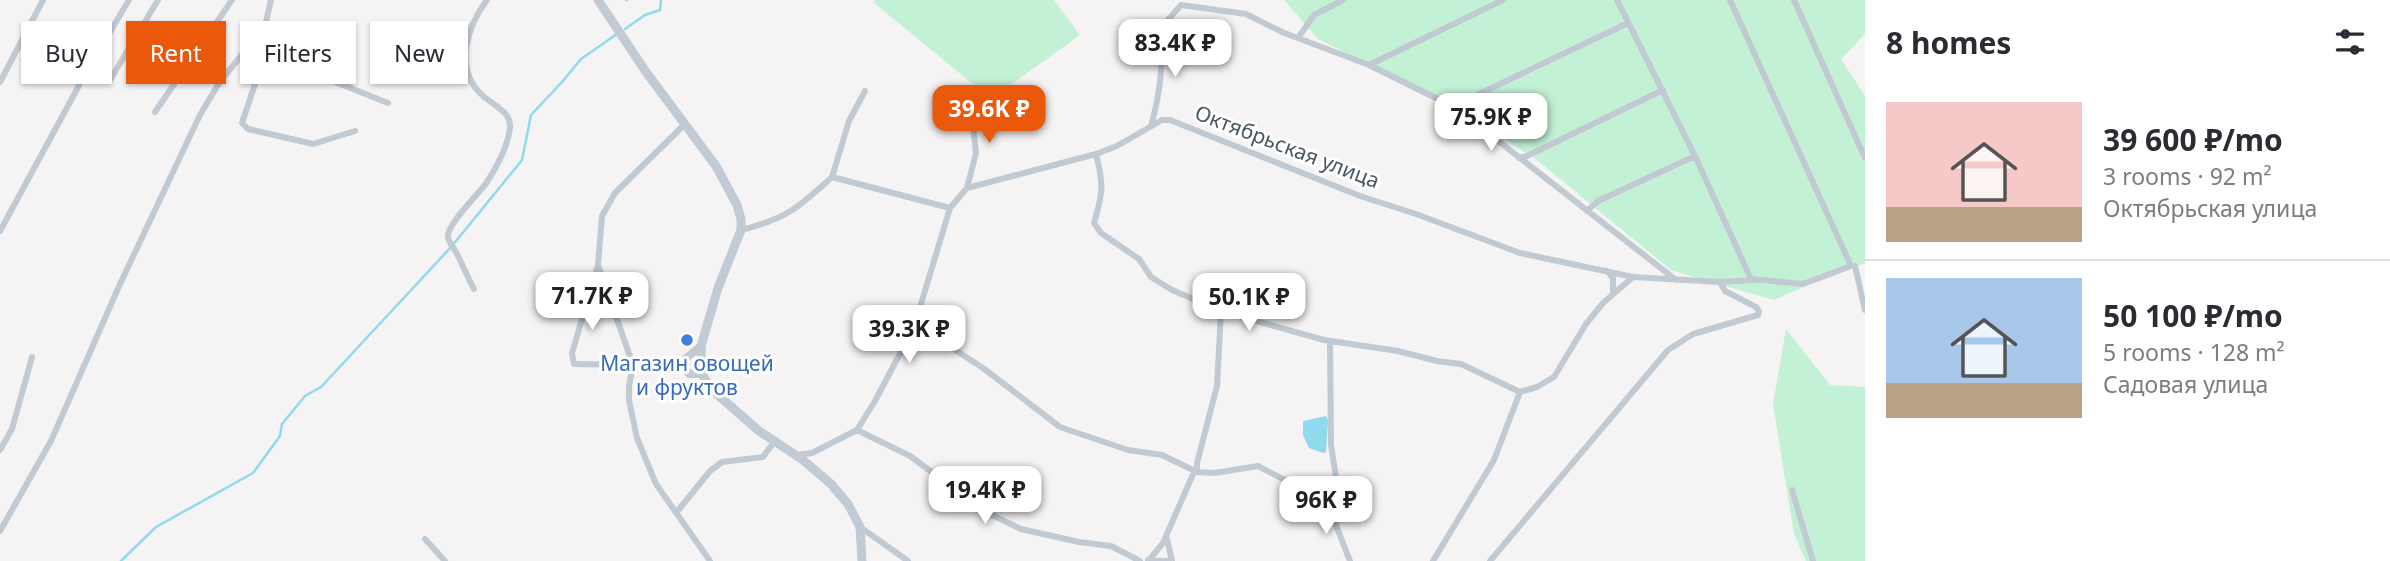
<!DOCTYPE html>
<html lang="en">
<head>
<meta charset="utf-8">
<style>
  body { margin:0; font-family:"Noto Sans",sans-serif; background:#f7f7f7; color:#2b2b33; height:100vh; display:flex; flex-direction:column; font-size:26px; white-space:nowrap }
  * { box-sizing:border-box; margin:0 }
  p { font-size:23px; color:#7c7c81 }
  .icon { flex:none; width:38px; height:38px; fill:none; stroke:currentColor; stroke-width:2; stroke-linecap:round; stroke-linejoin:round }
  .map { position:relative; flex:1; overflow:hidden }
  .sheet { display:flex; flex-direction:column; background:#fff; width:525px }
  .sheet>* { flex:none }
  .banner { position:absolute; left:21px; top:21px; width:665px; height:63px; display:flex; gap:14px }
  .price { position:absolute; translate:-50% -60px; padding:0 16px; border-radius:14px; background:#fff; color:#222; font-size:23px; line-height:46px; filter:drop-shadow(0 2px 4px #0008) }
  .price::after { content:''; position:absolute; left:50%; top:42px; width:21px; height:16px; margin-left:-10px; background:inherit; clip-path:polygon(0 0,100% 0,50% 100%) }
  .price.selected { background:#ea580c; color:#fff }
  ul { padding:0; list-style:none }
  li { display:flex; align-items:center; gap:21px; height:175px; padding:0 21px }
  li+li { border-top:2px solid #e1e1e2 }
  li span { display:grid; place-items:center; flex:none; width:196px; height:140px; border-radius:0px; color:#555 }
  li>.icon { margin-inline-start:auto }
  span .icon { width:84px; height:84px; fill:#fffc; stroke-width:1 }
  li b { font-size:30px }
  h2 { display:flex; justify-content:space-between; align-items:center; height:84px; padding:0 21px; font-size:30px }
  .tag { padding:0 24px; border-radius:0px; background:#fff; box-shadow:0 2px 5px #0004; font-size:24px; line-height:63px }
  .tag.selected { background:#ea580c; color:#fff }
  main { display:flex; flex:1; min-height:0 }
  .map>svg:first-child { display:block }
  .green { fill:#c3f1d5 }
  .water { fill:#90daee }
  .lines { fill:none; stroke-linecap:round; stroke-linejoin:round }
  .stream { stroke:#90daee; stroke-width:2.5 }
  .minor { stroke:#c1cad2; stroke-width:6 }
  .tertiary { stroke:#c1cad2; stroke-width:8 }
  .secondary { stroke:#c1cbd6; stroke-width:9 }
  .shop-dot { fill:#3f7fe0; stroke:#fff; stroke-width:2.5 }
  .labels { text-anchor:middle; stroke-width:6; stroke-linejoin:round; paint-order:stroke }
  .street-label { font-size:21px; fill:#4a5661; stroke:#fff }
  .shop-label { font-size:21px; fill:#366cbe; stroke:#fff }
</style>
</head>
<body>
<main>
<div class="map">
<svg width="1865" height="561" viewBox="0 0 1865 561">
  <rect width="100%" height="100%" fill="#f5f3f3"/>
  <path class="green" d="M876,0H1054L1080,35L991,99L873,2Z
    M1284,0H1865V34L1841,59L1865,96V264L1851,266L1774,300L1671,270L1537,160L1456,108L1318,39Z
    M1786,329L1830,385L1865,387V561H1806L1794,534L1773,404Z"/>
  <path class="water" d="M1326,416L1328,420L1326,452L1323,453L1309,448L1303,435V421Z"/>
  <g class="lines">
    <path class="stream" d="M626,0H627
      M625,29L645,15L660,10L661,0
      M121,561L156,527L253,473L280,436L282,424L305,396L321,387L452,246L522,160L531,115L562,82L581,59L617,34"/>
    <path class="minor" d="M271,0L265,26V54L242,123L248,129L313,144L355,131
      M1617,0L1695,156L1751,279L1803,284L1851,266L1730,0
      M1794,0L1865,158
      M1298,38L1314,15L1343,0
      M265,54L388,103
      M1369,65L1503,0
      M89,67L110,80L158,0
      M0,82L43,0
      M1456,108L1481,93L1628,23
      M155,112L232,0
      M684,125L615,193L602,216L598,265L633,365L629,386V400L637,438L656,484L710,561
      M1151,126C1161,90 1163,65 1161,28L1181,5L1246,14L1282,32L1369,65L1456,108L1676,280
      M1096,154C1104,185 1103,193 1094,223L1101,233L1139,259L1151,277L1172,290L1221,311L1324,340L1398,351L1437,361L1461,364L1520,392
      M1519,158L1527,156L1663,90
      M832,177L849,121L865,91
      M967,188L976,153L970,99
      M1587,211L1598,201L1695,156
      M741,230C786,219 798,208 832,177L950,208L967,188L1096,154L1117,146L1162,120H1170L1360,196L1416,214L1520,253L1633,277L1720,282L1753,280
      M0,231L89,67L129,0
      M598,265L572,353L574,364L633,365
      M1855,266L1865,310
      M1607,271L1613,278V294
      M474,289C468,278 464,268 458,256C456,250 449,244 448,237C446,225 479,194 487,182C497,167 508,145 510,128C512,111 490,104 480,93C454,67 468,25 487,0
      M914,327L924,330L983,368L1060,427L1128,450L1162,455L1197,472L1215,473L1258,466L1327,502
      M1330,341L1331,445L1336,477L1327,502L1350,561
      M1520,392L1537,387L1554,377L1586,324L1603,303L1633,277
      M857,430L910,456L986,512L1021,529L1079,542L1111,546L1140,561
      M0,450L12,429L32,357
      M797,455L812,453L857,430L875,401L914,327L950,208
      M1792,490L1813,561
      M676,513L710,471L722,462L763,457L774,442
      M860,527L908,561
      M0,531L51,441L120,284L200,115L219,83L265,26
      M425,539L445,561
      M1167,539L1172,561
      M1150,559L1163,543L1194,472H1197V463L1217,386L1221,311
      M1148,560L1168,561
      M1433,561L1494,460L1520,392
      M1490,561L1668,350L1693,334L1758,315L1759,311L1756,307L1725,291L1720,282"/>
    <path class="tertiary" d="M701,346L685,359L683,366L689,374H702"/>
    <path class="secondary" d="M598,0L646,72L716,166L737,205L741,219V230L718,288L701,346L702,374L711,389L759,431L803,460L831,484L848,504L860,527L862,561"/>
  </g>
  <circle class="shop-dot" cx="687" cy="340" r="7"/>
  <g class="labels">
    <g class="street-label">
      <text transform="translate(1287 147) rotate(21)" y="7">Октябрьская улица</text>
    </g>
    <g class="shop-label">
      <text x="687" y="371">Магазин овощей<tspan x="687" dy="24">и фруктов</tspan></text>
    </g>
  </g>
</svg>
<b class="price" style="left:1175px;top:79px">83.4K ₽</b>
<b class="price selected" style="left:989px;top:145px">39.6K ₽</b>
<b class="price" style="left:1491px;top:153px">75.9K ₽</b>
<b class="price" style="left:592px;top:332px">71.7K ₽</b>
<b class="price" style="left:1249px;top:333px">50.1K ₽</b>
<b class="price" style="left:909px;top:365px">39.3K ₽</b>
<b class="price" style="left:985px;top:526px">19.4K ₽</b>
<b class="price" style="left:1326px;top:536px">96K ₽</b>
<div class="banner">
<a class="tag">Buy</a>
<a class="tag selected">Rent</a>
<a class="tag">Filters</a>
<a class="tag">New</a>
</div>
</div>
<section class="sheet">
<h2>8 homes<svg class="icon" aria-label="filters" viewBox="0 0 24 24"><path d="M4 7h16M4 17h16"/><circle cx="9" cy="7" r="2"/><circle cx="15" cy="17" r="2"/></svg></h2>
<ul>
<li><span style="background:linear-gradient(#f6c9c9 75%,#b9a48a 0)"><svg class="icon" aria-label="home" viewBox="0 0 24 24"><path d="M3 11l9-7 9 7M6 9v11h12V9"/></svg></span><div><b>39 600 ₽/mo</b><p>3 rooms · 92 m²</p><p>Октябрьская улица</p></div></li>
<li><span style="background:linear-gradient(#a9c7e8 75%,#b9a48a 0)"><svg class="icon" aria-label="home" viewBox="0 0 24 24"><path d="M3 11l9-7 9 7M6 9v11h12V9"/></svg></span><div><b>50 100 ₽/mo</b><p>5 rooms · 128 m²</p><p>Садовая улица</p></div></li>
</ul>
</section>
</main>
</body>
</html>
